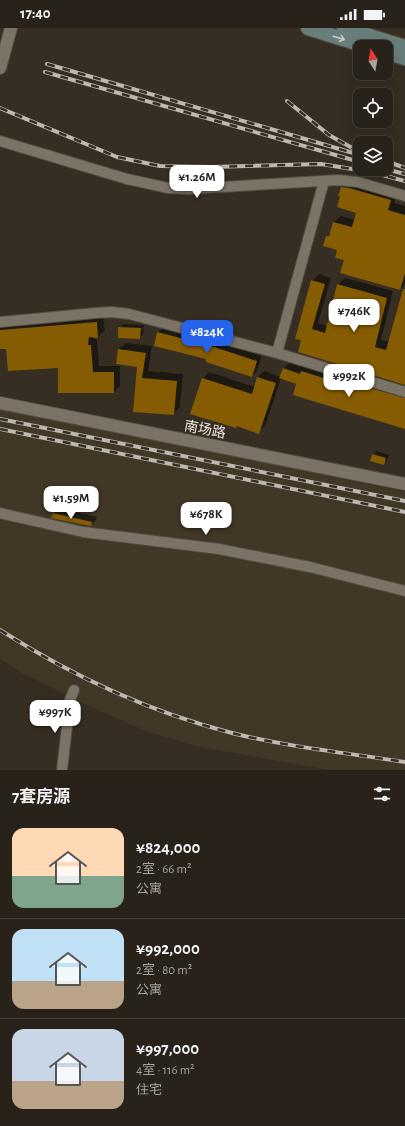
<!DOCTYPE html>
<html lang="zh">
<head>
<meta charset="utf-8">
<style>
  body { margin:0; font-family:"Alegreya Sans","Noto Sans SC",sans-serif; background:#342f27; color:#f1f3f6; height:100vh; display:flex; flex-direction:column; font-size:15px; white-space:nowrap }
  * { box-sizing:border-box; margin:0 }
  p { font-size:13px; color:#a5a4a2 }
  .icon { flex:none; width:22px; height:22px; fill:none; stroke:currentColor; stroke-width:2; stroke-linecap:round; stroke-linejoin:round }
  .map { position:relative; height:742px; overflow:hidden }
  .panel { display:flex; flex-direction:column; background:#28221a; flex:1 }
  .panel>* { flex:none }
  .needle { width:26px; rotate:349deg }
  .tools { position:absolute; left:353px; top:12px; display:grid; gap:8px }
  .tools a { display:grid; place-items:center; width:40px; height:40px; border-radius:8px; background:#28221a; box-shadow:0 4px 16px #0002,0 0 0 1px #443f39; font-size:20px }
  .price { position:absolute; translate:-50% -34px; padding:0 9px; border-radius:8px; background:#fff; color:#222; font-size:13px; line-height:26px; filter:drop-shadow(0 1px 2px #0008) }
  .price::after { content:''; position:absolute; left:50%; top:24px; width:12px; height:9px; margin-left:-6px; background:inherit; clip-path:polygon(0 0,100% 0,50% 100%) }
  .price.selected { background:#2563eb; color:#fff }
  ul { padding:0; list-style:none }
  li { display:flex; align-items:center; gap:12px; height:100px; padding:0 12px }
  li+li { border-top:1px solid #443f39 }
  li span { display:grid; place-items:center; flex:none; width:112px; height:80px; border-radius:12px; color:#555 }
  li>.icon { margin-inline-start:auto }
  span .icon { width:48px; height:48px; fill:#fffc; stroke-width:1 }
  li b { font-size:17px }
  h2 { display:flex; justify-content:space-between; align-items:center; height:48px; padding:0 12px; font-size:17px }
  .status { display:flex; justify-content:space-between; align-items:center; height:28px; padding:0 20px; background:#28221a; direction:ltr }
  .status svg { height:11px; fill:currentColor }
  .map>svg:first-child { display:block }
  .built { fill:#413726 }
  .shadow { fill:#0007 }
  .building { fill:#865c02 }
  .lines { fill:none; stroke-linecap:round; stroke-linejoin:round }
  .minor-casing { stroke:#524d43; stroke-width:12 }
  .tertiary-casing { stroke:#524d43; stroke-width:14 }
  .secondary-casing { stroke:#524d43; stroke-width:16 }
  .minor { stroke:#7c7367; stroke-width:10 }
  .tertiary { stroke:#7c7367; stroke-width:12 }
  .secondary { stroke:#697f7c; stroke-width:14 }
  .rail-casing { stroke:#bdb8b0; stroke-width:4 }
  .rail { stroke:#362e23; stroke-width:2.5; stroke-dasharray:8; stroke-linecap:butt }
  .oneway { stroke:#caccc6 }
  .labels { text-anchor:middle; stroke-width:4; stroke-linejoin:round; paint-order:stroke }
  .street-label { font-size:14px; fill:#eae5de; stroke:#362e23 }
</style>
</head>
<body>
<div class="status"><b>17:40</b><svg viewBox="0 0 49 12"><path d="M0 12V9h3v3zM5 12V6h3v6zM10 12V3h3v9zM15 12V0h3v12zM26 1h20v11H26zM47 4h2v5h-2z"/></svg></div>
<div class="map">
<svg width="405" height="742" viewBox="0 0 405 742">
  <rect width="100%" height="100%" fill="#362e23"/>
  <path class="built" d="M0,379L405,464V742H329L201,719L146,703L89,678L24,646L0,631Z"/>
  <path class="shadow" d="M348,153L397,166L394,175L405,178V256L400,261L345,231L327,208L331,204L334,194L341,188L355,192L357,184L341,167L342,159Z
    M319,246L331,250L318,295L328,298L338,257L345,250L393,263L381,312L389,314L405,263V356L299,324L312,253Z
    M103,288L105,302L98,309L94,308V311H97L99,338H120V358L114,364L59,339L7,320H0V301L4,296Z
    M123,296L144,297L143,306L140,310L119,300Z
    M164,299L217,313L262,328L257,343L252,348L208,331L158,305Z
    M126,315L152,318L148,343L183,346L180,379L173,386L134,383L138,338L119,321Z
    M290,334L306,339L308,337L405,362V400L281,350L265,398L258,404L203,350L209,344L255,359L258,349L264,343L281,349L284,340Z
    M376,423L389,427L387,432L384,436L373,427Z
    M59,480L97,489L96,492L91,497L53,485Z"/>
  <path class="building" d="M341,159L349,160L391,172L388,182L405,187V246L400,262L340,245L344,232L335,230L337,222L323,218L326,208H329L333,194L352,199L356,185L337,179L340,168H338Z
    M311,252L325,256L312,301L325,305L337,256L387,270L375,319L386,322L403,261H405V357L298,324L301,312L295,311Z
    M97,294L98,310L89,309L88,317H91L93,344H114V365H58V340L8,343L6,321H0V302Z
    M118,299L141,300L140,311L118,310Z
    M157,304L211,318L257,333L252,349L206,334V331L154,318Z
    M118,321L146,325L142,350L177,353L174,387L133,384L137,339L116,336Z
    M283,340L300,346L301,343L362,362L363,358L405,370V401L293,367L296,356L279,350Z
    M257,349L276,355L259,406L237,398L236,400L190,386L202,350L252,366Z
    M372,426L386,430L384,437L370,433Z
    M53,485L92,494L91,498L51,490Z"/>
  <g class="lines">
    <defs>
      <path id="minor" d="M0,113L127,151L168,160L190,161L338,152L358,154L405,168
        M0,294L96,285L112,284L129,286L277,325L405,364
        M277,325L324,153
        M0,485L83,504L219,521L310,539L405,563
        M62,742L70,672L74,662"/>
      <path id="tertiary" d="M0,40L11,0
        M0,375L405,456"/>
      <path id="secondary" d="M308,0L369,19
        M344,0L405,19
        M386,24L405,30"/>
    </defs>
    <use href="#minor" class="minor-casing"/>
    <use href="#tertiary" class="tertiary-casing"/>
    <use href="#secondary" class="secondary-casing"/>
    <use href="#minor" class="minor"/>
    <use href="#tertiary" class="tertiary"/>
    <use href="#secondary" class="secondary"/>
    <defs>
      <path id="rail" d="M47,36L360,127
        M45,44L360,134
        M287,73L329,107L354,121
        M0,80L117,129L160,138L212,139L321,136L371,144L405,153
        M386,133L405,140
        M386,141L405,146
        M0,391L405,473
        M0,401L405,484
        M0,602C72,648 149,684 232,705C288,719 347,725 405,734"/>
    </defs>
    <use href="#rail" class="rail-casing"/>
    <use href="#rail" class="rail"/>
  </g>
  <defs><path id="oneway-shaft" d="M-6 0H5M1.5-3L5.5 0L1.5 3" fill="none" stroke-width="1.6" stroke-linecap="round" stroke-linejoin="round"/></defs>
  <use class="oneway" href="#oneway-shaft" transform="translate(339 10) rotate(17)"/>
  <g class="labels">
    <g class="street-label">
      <text transform="translate(205 401) rotate(11)" y="5">南场路</text>
    </g>
  </g>
</svg>
<div class="tools">
<a><svg class="needle" viewBox="-14 -14 28 28"><path d="M0-13l5 13h-10z" fill="#e53935"/><path d="M0 13l5-13h-10z" fill="#a5a4a2"/></svg></a>
<a><svg class="icon" aria-label="locate" viewBox="0 0 24 24"><circle cx="12" cy="12" r="6"/><path d="M12 2v4M12 18v4M2 12h4M18 12h4"/></svg></a>
<a><svg class="icon" aria-label="layers" viewBox="0 0 24 24"><path d="M12 4l9 5-9 5-9-5zM3 14l9 5 9-5"/></svg></a>
</div>
<b class="price" style="left:197px;top:171px">¥1.26M</b>
<b class="price" style="left:354px;top:305px">¥746K</b>
<b class="price selected" style="left:207px;top:326px">¥824K</b>
<b class="price" style="left:349px;top:370px">¥992K</b>
<b class="price" style="left:71px;top:492px">¥1.59M</b>
<b class="price" style="left:206px;top:508px">¥678K</b>
<b class="price" style="left:55px;top:706px">¥997K</b>
</div>
<section class="panel">
<h2>7套房源<svg class="icon" aria-label="filters" viewBox="0 0 24 24"><path d="M4 7h16M4 17h16"/><circle cx="9" cy="7" r="2"/><circle cx="15" cy="17" r="2"/></svg></h2>
<ul>
<li><span style="background:linear-gradient(#ffd9b3 60%,#7fa58c 0)"><svg class="icon" aria-label="home" viewBox="0 0 24 24"><path d="M3 11l9-7 9 7M6 9v11h12V9"/></svg></span><div><b>¥824,000</b><p>2室 · 66 m²</p><p>公寓</p></div></li>
<li><span style="background:linear-gradient(#bfe0f5 65%,#b9a48a 0)"><svg class="icon" aria-label="home" viewBox="0 0 24 24"><path d="M3 11l9-7 9 7M6 9v11h12V9"/></svg></span><div><b>¥992,000</b><p>2室 · 80 m²</p><p>公寓</p></div></li>
<li><span style="background:linear-gradient(#c9d6e8 65%,#b9a48a 0)"><svg class="icon" aria-label="home" viewBox="0 0 24 24"><path d="M3 11l9-7 9 7M6 9v11h12V9"/></svg></span><div><b>¥997,000</b><p>4室 · 116 m²</p><p>住宅</p></div></li>
</ul>
</section>
</body>
</html>
